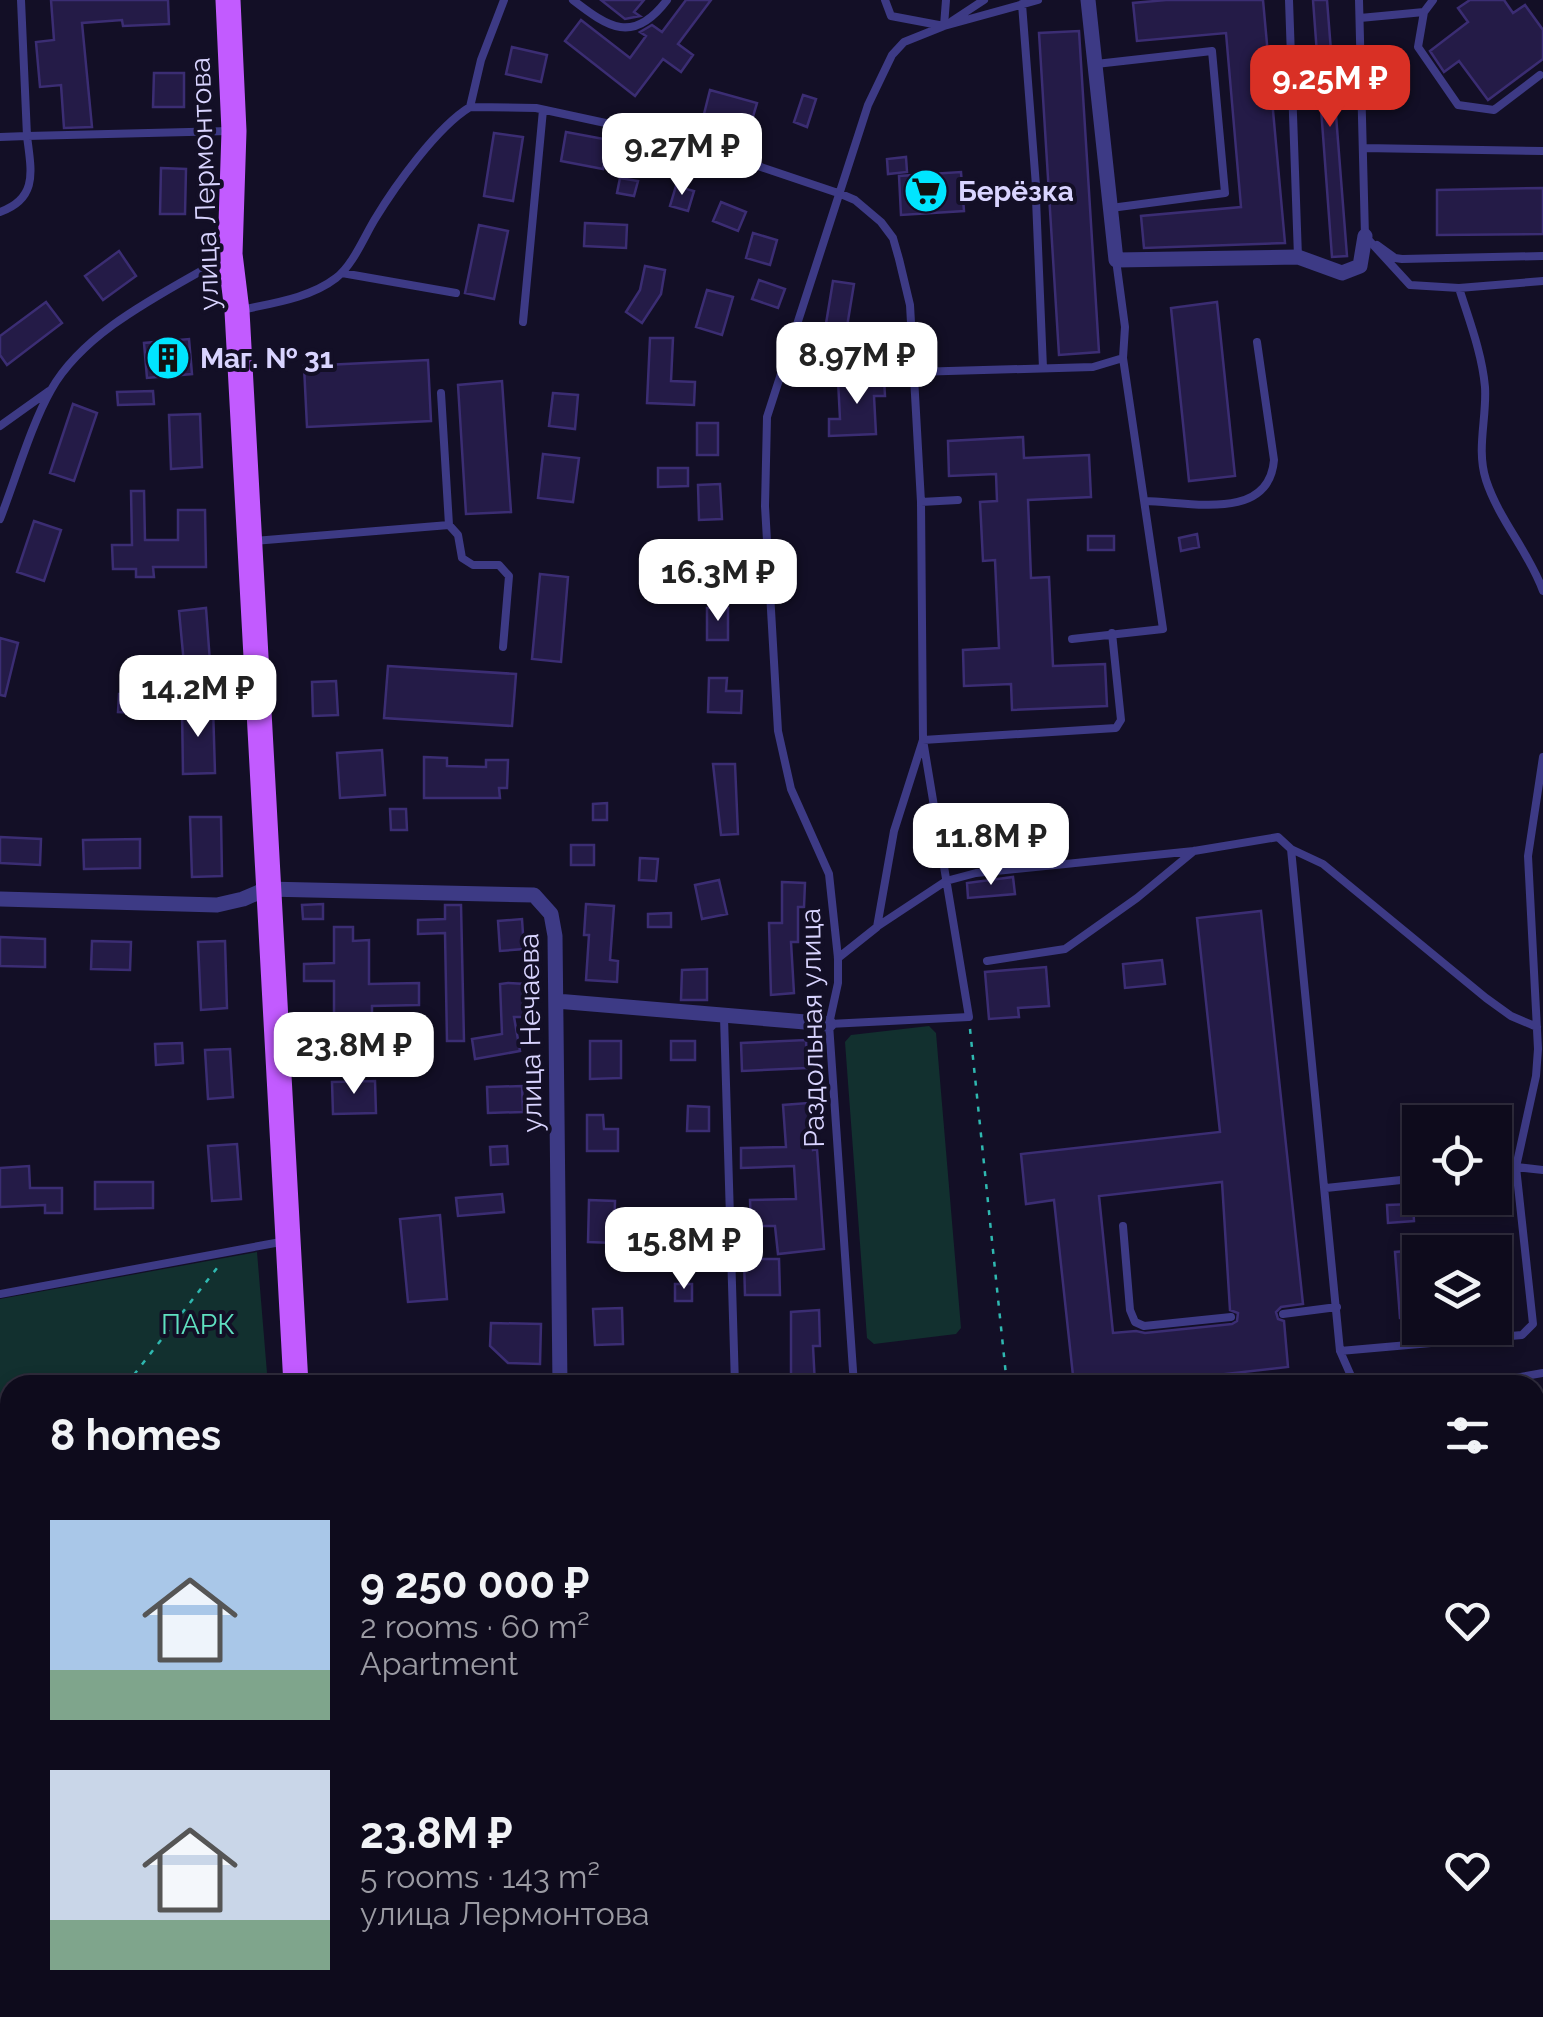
<!DOCTYPE html>
<html lang="en">
<head>
<meta charset="utf-8">
<style>
  body { margin:0; font-family:Raleway,sans-serif; background:#1c1929; color:#f1f3f6; height:100vh; display:flex; flex-direction:column; font-size:38px; white-space:nowrap }
  * { box-sizing:border-box; margin:0 }
  p { font-size:32px; color:#9b9ba3 }
  .icon { flex:none; width:55px; height:55px; fill:none; stroke:currentColor; stroke-width:2; stroke-linecap:round; stroke-linejoin:round }
  .map { position:relative; flex:1; overflow:hidden }
  .details { position:absolute; left:0px; top:1375px; width:1545px; height:642px; display:flex; flex-direction:column; background:#0e0b1c; border-radius:30px 30px 0 0; box-shadow:0 5px 15px #0003,0 0 0 2px #2e2b3b }
  .details>* { flex:none }
  .controls { position:absolute; left:1402px; top:1105px; display:grid; gap:20px }
  .controls a { display:grid; place-items:center; width:110px; height:110px; border-radius:0px; background:#0e0b1c; box-shadow:0 5px 15px #0003,0 0 0 2px #2e2b3b; font-size:50px }
  .price { position:absolute; translate:-50% -85px; padding:0 22px; border-radius:20px; background:#fff; color:#222; font-size:32px; line-height:65px; filter:drop-shadow(0 2px 5px #0008) }
  .price::after { content:''; position:absolute; left:50%; top:60px; width:30px; height:22px; margin-left:-15px; background:inherit; clip-path:polygon(0 0,100% 0,50% 100%) }
  .price.current { background:#d93025; color:#fff }
  ul { padding:0; list-style:none }
  li { display:flex; align-items:center; gap:30px; height:250px; padding:0 50px }
  li span { display:grid; place-items:center; flex:none; width:280px; height:200px; border-radius:0px; color:#555 }
  li>.icon { margin-inline-start:auto }
  span .icon { width:120px; height:120px; fill:#fffc; stroke-width:1 }
  li b { font-size:42px }
  h2 { display:flex; justify-content:space-between; align-items:center; height:120px; padding:0 50px; font-size:42px }
  .map>svg:first-child { display:block }
  .green { fill:#12302f }
  .building { fill:#241b47; stroke:#3b2d73; stroke-width:2.5; fill-rule:evenodd }
  .lines { fill:none; stroke-linecap:round; stroke-linejoin:round }
  .path { stroke:#2fb8b0; stroke-width:2.5; stroke-dasharray:5 8; stroke-linecap:butt }
  .service { stroke:#3d3a85; stroke-width:8 }
  .minor { stroke:#3d3a85; stroke-width:15 }
  .primary { stroke:#c25bff; stroke-width:25 }
  .labels { text-anchor:middle; stroke-width:8; stroke-linejoin:round; paint-order:stroke }
  .street-label { font-size:28px; fill:#d9d4ff; stroke:#130f26 }
  .poi-label { font-size:28px; font-weight:bold; fill:#d9d4ff; stroke:#130f26; text-anchor:start }
  .park-label { font-size:28px; fill:#5fe0c0; stroke:#130f26 }
</style>
</head>
<body>
<div class="map">
<svg width="1543" height="2017" viewBox="0 0 1543 2017">
  <rect width="100%" height="100%" fill="#130f26"/>
  <path class="green" d="M929,1026L936,1033L961,1328L956,1334L874,1344L867,1338L845,1042L851,1035Z
    M257,1252L268,1385H10V1734L0,1735V1299Z
    M1080,2008H1410L1408,2017H1081Z"/>
  <path class="building" d="M51,0H168L169,24L123,26L122,20L82,23L92,127L64,128L61,85L40,87L36,42L54,40Z
    M601,0H644L634,12L640,16L625,19Z
    M686,0H711L678,44L693,55L681,72L663,59L635,96L565,41L581,20L630,58L646,36L640,32L652,25L662,32Z
    M1166,0H1263L1285,243L1144,248L1141,216L1241,207L1226,33L1137,41L1133,3Z
    M1313,0H1327L1347,256L1332,257Z
    M1470,0H1504L1513,13L1525,5L1543,30V59L1488,100L1459,61L1444,72L1430,51L1468,22L1458,8Z
    M1079,31L1099,352L1059,355L1039,33Z
    M512,47L547,55L541,82L506,74Z
    M154,73H184V107H153Z
    M710,90L757,103L749,130L703,118Z
    M803,95L816,99L807,127L794,122Z
    M566,132L609,140L603,169L561,161Z
    M494,133L523,137L513,201L484,196Z
    M906,157L907,172L888,174L887,159Z
    M161,168L186,169L185,214H160Z
    M961,172L964,211L901,215L899,176Z
    M620,178L638,181L634,196L617,193Z
    M676,186L694,191L688,211L670,206Z
    M1543,188V234L1437,235V190Z
    M721,202L746,212L738,231L713,221Z
    M585,223L627,225L626,248L584,246Z
    M479,225L508,231L494,299L465,293Z
    M753,233L777,240L770,265L746,258Z
    M119,251L136,276L103,300L85,276Z
    M645,266L665,270L661,294L642,323L626,312L640,290Z
    M759,280L785,289L778,308L752,299Z
    M833,281L854,284L843,351L822,348Z
    M707,290L733,297L722,335L696,327Z
    M46,302L62,323L7,365L0,355V336Z
    M1217,302L1235,476L1189,481L1171,308Z
    M650,338H673L671,381L695,382L694,405L647,403Z
    M189,339L192,374L147,378L144,343Z
    M428,360L431,421L307,427L304,366Z
    M884,378L885,396H874L876,434L829,436V419H840L838,380Z
    M502,381L511,512L466,514L458,385Z
    M153,391L154,404L118,405L117,392Z
    M553,393L578,395L575,429L549,426Z
    M73,404L97,413L74,481L50,473Z
    M200,414L202,467L171,469L169,415Z
    M697,423H718V455H697Z
    M1023,437L1024,458L1089,455L1091,497L1028,500L1031,578L1049,577L1053,666L1105,664L1107,706L1012,710L1011,684L964,686L963,650L999,648L995,560L983,561L980,502L997,501L996,474L949,476L948,441Z
    M543,454L579,458L573,502L538,498Z
    M658,468H688V486L658,487Z
    M720,484L722,519L699,520L698,485Z
    M131,491H144L145,540H178V510H205L206,567H153L154,577H136V569H113L112,545H132Z
    M34,521L61,530L44,581L17,572Z
    M1197,534L1199,547L1181,551L1179,538Z
    M1088,536H1114V550H1088Z
    M723,545V576L702,577V546Z
    M540,574L568,577L561,662L532,659Z
    M206,608L210,662L184,664L179,611Z
    M707,608H728V640H707Z
    M0,638L18,643L5,696L0,695Z
    M388,666L516,674L512,726L384,718Z
    M709,678H727L726,691H742L741,713L708,712Z
    M336,681L338,715L313,716L312,682Z
    M119,694L139,695L138,713L118,712Z
    M213,706L215,773L183,774L182,707Z
    M382,750L385,795L340,798L337,753Z
    M424,757L447,758V766L486,767V760H508L507,788H499L500,798H424Z
    M713,764H735L738,834L721,835Z
    M607,803V820H593V804Z
    M390,809H406L407,830H391Z
    M190,817H221L222,876L192,877Z
    M0,837L41,839L40,865L0,863Z
    M140,839V868L84,869L83,840Z
    M571,845H594V865H571Z
    M640,858L658,859L656,881L639,880Z
    M1013,877L1015,894L968,898L967,883Z
    M719,880L727,914L702,919L695,885Z
    M782,882L805,883L804,907H798V942H791L794,993L771,995L769,923H782Z
    M323,904V919H303L302,905Z
    M586,904L614,906L610,960L618,961L617,982L586,980L589,935H584Z
    M445,905H461L464,1041H447L445,933L418,934V920L445,919Z
    M1261,911L1303,1304L1281,1307L1276,1312L1278,1319L1284,1321L1288,1367L1128,1385H1074L1054,1200L1026,1204L1021,1154L1220,1132L1197,918ZM1222,1182L1230,1310L1238,1313L1237,1321L1232,1324L1145,1333L1136,1331L1113,1333L1099,1196Z
    M671,913V927H648V914Z
    M522,919L524,949L500,951L498,921Z
    M334,927H353V941L369,940V984L419,983V1005L372,1006V1017H362V1035H334V981H304V964L334,963Z
    M0,937L45,939V967L0,966Z
    M92,941L131,942L130,970L91,969Z
    M225,941L227,1008L201,1010L198,942Z
    M1162,960L1165,984L1125,988L1123,964Z
    M1046,967L1049,1006L1018,1008L1019,1017L989,1019L985,972Z
    M707,969V1000H681L682,970Z
    M508,983L526,984L527,1017H514L520,1051L475,1059L472,1039L502,1034L500,984Z
    M806,1040L807,1068L742,1071L741,1043Z
    M590,1041H621V1078L590,1079Z
    M671,1041H695V1060H671Z
    M182,1043L183,1063L156,1065L155,1044Z
    M230,1049L233,1097L208,1099L205,1050Z
    M375,1081L376,1113L333,1114L332,1082Z
    M522,1086L523,1112L488,1113L487,1087Z
    M808,1103L813,1150L817,1149L824,1249L778,1254L775,1226H751L750,1200L796,1199L794,1166L741,1168V1148L786,1147L783,1105Z
    M688,1106L709,1107V1131H687Z
    M587,1115H603L604,1129H618V1151H587Z
    M237,1144L241,1199L212,1201L208,1146Z
    M507,1146L508,1164L491,1165L490,1147Z
    M29,1166L30,1188H62V1213H45V1205L0,1207V1168Z
    M95,1182H153V1208L95,1209Z
    M502,1194L504,1212L458,1216L456,1198Z
    M589,1200L615,1201L614,1243L588,1242Z
    M1413,1204L1414,1221L1388,1223L1387,1205Z
    M440,1215L447,1299L408,1302L400,1219Z
    M1505,1247L1510,1309L1495,1310V1248Z
    M1420,1250V1317L1400,1318L1395,1252Z
    M744,1259H779L780,1295H745Z
    M675,1284H692V1301H675Z
    M622,1308L623,1344L595,1345L593,1309Z
    M819,1310L820,1346H813L815,1385H791V1312Z
    M491,1323L541,1324L540,1364L508,1363L490,1346Z"/>
  <g class="lines">
    <path class="path" d="M970,1029L1007,1385
      M126,1385L217,1268
      M0,1461L10,1457
      M0,1540L10,1541
      M0,1697L10,1708"/>
    <path class="service" d="M573,0C608,27 633,45 667,0
      M885,0L891,16L944,26
      M1289,0L1298,257
      M1359,0L1365,236L1410,285L1459,288L1543,281
      M1433,0L1424,12L1418,47L1458,105L1494,110L1540,75
      M1022,4L1036,186
      M1360,18L1424,12
      M952,21L984,0
      M944,26L946,0
      M1096,64L1212,51L1225,193L1111,208
      M470,107L481,60L504,0
      M0,137L27,136L21,0
      M1363,148L1543,151
      M1036,199L1043,368
      M0,212C39,198 31,170 27,136L229,131
      M1377,245L1395,258L1402,259L1543,256
      M342,273L456,293
      M1459,288C1469,320 1482,353 1485,387C1487,418 1476,449 1486,480C1499,520 1529,552 1543,591
      M241,310C273,303 310,298 336,278C353,265 364,237 375,219C395,186 437,127 470,107L536,108L675,138L841,194L855,200L881,222L893,238L899,259L910,305L921,502L923,740L894,831L877,927L838,958
      M523,322L543,110
      M914,372L1093,367L1123,358L1125,327L1116,260
      M441,393L449,525
      M0,426L49,391
      M1145,501C1190,502 1269,522 1274,460L1257,342
      M921,502L958,500
      M0,519C15,481 31,425 51,390C85,329 168,291 227,256
      M253,541L449,525L458,535L462,558L473,565H499L509,576L503,647
      M1072,639L1163,629L1123,358
      M1291,849L1323,864L1486,998L1511,1016L1537,1027
      M878,926L946,881L976,873L1194,851L1278,837L1291,849L1340,1351L1355,1385
      M987,961L1065,949L1137,898L1194,851
      M724,1017L735,1385
      M829,1024L969,1017L923,740L1116,728L1121,720L1112,633
      M1495,1169L1516,1167L1543,1170
      M1326,1188L1420,1178
      M1123,1226L1130,1310L1135,1322L1144,1326L1231,1317
      M0,1294L286,1241
      M1283,1314L1337,1307
      M1340,1351L1522,1335L1533,1324L1516,1167L1536,1076L1538,1049L1528,856L1543,757
      M854,1385L829,1024L838,983V958L829,874L791,789L778,731L765,506L767,417L868,105L892,55L904,42L944,26L1038,0
      M1474,1385L1543,1373
      M59,2008L60,2017
      M109,2008V2017
      M754,2008L755,2017
      M862,2008V2017"/>
    <path class="minor" d="M1088,0L1116,260L1298,257L1342,273L1360,266L1365,236
      M0,899L217,905L243,899L266,889L534,895L551,914L555,936L560,1385
      M556,1001L829,1024
      M584,2008L585,2017"/>
    <path class="primary" d="M228,0L234,131L230,254L237,311L296,1385
      M342,2008V2017"/>
  </g>
  <defs>
    <symbol id="supermarket-disc" viewBox="-11 -11 22 22"><circle r="9.5" fill="#00e5ff" stroke="#130f26"/><path d="M-6-5.5h2.5l.6 2H6L4.5 2H-2.5L-4.4-4H-6ZM-1.5 3.2a1.3 1.3 0 1 0 .1 0ZM3 3.2a1.3 1.3 0 1 0 .1 0Z" fill="#111"/></symbol>
    <symbol id="building-disc" viewBox="-11 -11 22 22"><circle r="9.5" fill="#00e5ff" stroke="#130f26"/><path d="M-4-6H4V6H1V3H-1V6H-4ZM-2.5-4.3h1.7v1.8h-1.7ZM.8-4.3h1.7v1.8H.8ZM-2.5-1h1.7V.8h-1.7ZM.8-1h1.7V.8H.8Z" fill="#111"/></symbol>
  </defs>
  <g fill-rule="evenodd">
    <use href="#supermarket-disc" x="901" y="166" width="50" height="50"/>
    <use href="#building-disc" x="143" y="333" width="50" height="50"/>
  </g>
  <g class="labels">
    <g class="street-label">
      <text transform="translate(204 184) rotate(-92)" y="10">улица Лермонтова</text>
      <text transform="translate(812 1028) rotate(-91)" y="10">Раздольная улица</text>
      <text transform="translate(530 1033) rotate(-91)" y="10">улица Нечаева</text>
    </g>
    <g class="poi-label">
      <text x="958" y="201">Берёзка</text>
      <text x="200" y="368">Маг. № 31</text>
    </g>
    <g class="park-label">
      <text x="198" y="1334">ПАРК</text>
    </g>
  </g>
</svg>
<div class="controls">
<a><svg class="icon" aria-label="locate" viewBox="0 0 24 24"><circle cx="12" cy="12" r="6"/><path d="M12 2v4M12 18v4M2 12h4M18 12h4"/></svg></a>
<a><svg class="icon" aria-label="layers" viewBox="0 0 24 24"><path d="M12 4l9 5-9 5-9-5zM3 14l9 5 9-5"/></svg></a>
</div>
<b class="price current" style="left:1330px;top:130px">9.25M ₽</b>
<b class="price" style="left:682px;top:198px">9.27M ₽</b>
<b class="price" style="left:857px;top:407px">8.97M ₽</b>
<b class="price" style="left:718px;top:624px">16.3M ₽</b>
<b class="price" style="left:198px;top:740px">14.2M ₽</b>
<b class="price" style="left:991px;top:888px">11.8M ₽</b>
<b class="price" style="left:354px;top:1097px">23.8M ₽</b>
<b class="price" style="left:684px;top:1292px">15.8M ₽</b>
<section class="details">
<h2>8 homes<svg class="icon" aria-label="filters" viewBox="0 0 24 24"><path d="M4 7h16M4 17h16"/><circle cx="9" cy="7" r="2"/><circle cx="15" cy="17" r="2"/></svg></h2>
<ul>
<li><span style="background:linear-gradient(#a9c7e8 75%,#7fa58c 0)"><svg class="icon" aria-label="home" viewBox="0 0 24 24"><path d="M3 11l9-7 9 7M6 9v11h12V9"/></svg></span><div><b>9 250 000 ₽</b><p>2 rooms · 60 m²</p><p>Apartment</p></div><svg class="icon" aria-label="heart" viewBox="0 0 24 24"><path d="M12 20l-8-8c-3-5 5-10 8-4 3-6 11-1 8 4z"/></svg></li>
<li><span style="background:linear-gradient(#c9d6e8 75%,#7fa58c 0)"><svg class="icon" aria-label="home" viewBox="0 0 24 24"><path d="M3 11l9-7 9 7M6 9v11h12V9"/></svg></span><div><b>23.8M ₽</b><p>5 rooms · 143 m²</p><p>улица Лермонтова</p></div><svg class="icon" aria-label="heart" viewBox="0 0 24 24"><path d="M12 20l-8-8c-3-5 5-10 8-4 3-6 11-1 8 4z"/></svg></li>
</ul>
</section>
</div>
</body>
</html>
